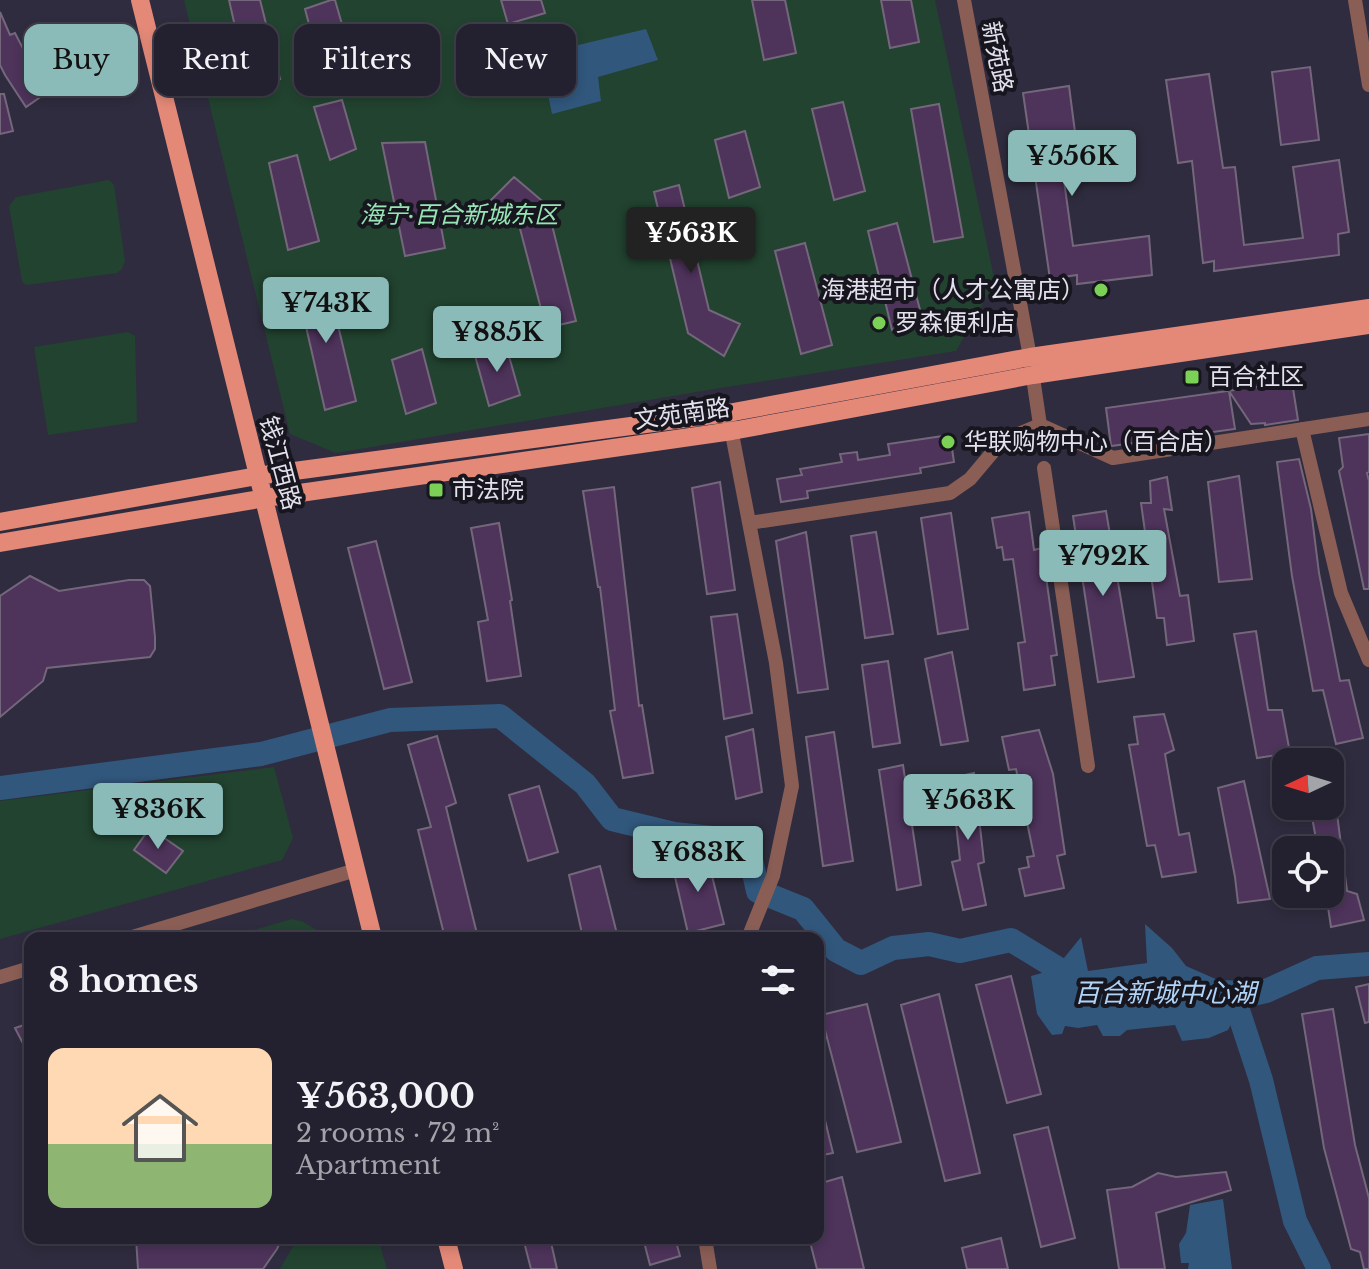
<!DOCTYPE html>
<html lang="en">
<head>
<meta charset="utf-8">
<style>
  body { margin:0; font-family:"Libre Baskerville","Noto Sans SC",serif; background:#2b2937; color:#f1f3f6; height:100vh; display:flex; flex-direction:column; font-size:30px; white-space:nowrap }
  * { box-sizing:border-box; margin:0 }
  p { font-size:26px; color:#a3a3aa }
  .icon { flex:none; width:44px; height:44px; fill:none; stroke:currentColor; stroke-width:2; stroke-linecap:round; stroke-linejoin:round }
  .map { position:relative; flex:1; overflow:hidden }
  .details { position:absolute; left:24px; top:932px; width:800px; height:312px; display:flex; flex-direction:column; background:#23212f; border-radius:16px; box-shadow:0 4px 12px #0003,0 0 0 2px #403e4b }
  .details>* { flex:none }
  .guide { position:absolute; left:24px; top:24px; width:800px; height:72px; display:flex; gap:16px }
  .needle { width:52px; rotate:266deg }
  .tools { position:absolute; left:1272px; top:748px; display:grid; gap:16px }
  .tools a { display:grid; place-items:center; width:72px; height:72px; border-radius:16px; background:#23212f; box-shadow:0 4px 12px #0003,0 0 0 2px #403e4b; font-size:40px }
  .price { position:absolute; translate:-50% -68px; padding:0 18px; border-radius:8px; background:#8bbbb9; color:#111; font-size:26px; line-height:52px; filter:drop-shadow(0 2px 4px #0008) }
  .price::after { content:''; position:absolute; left:50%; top:48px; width:24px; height:18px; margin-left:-12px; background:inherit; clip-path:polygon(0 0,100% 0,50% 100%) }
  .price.current { background:#222; color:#fff }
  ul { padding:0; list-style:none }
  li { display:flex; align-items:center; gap:24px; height:200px; padding:0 24px }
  li span { display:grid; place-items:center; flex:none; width:224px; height:160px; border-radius:16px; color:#555 }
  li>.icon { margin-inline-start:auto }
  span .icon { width:96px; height:96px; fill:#fffc; stroke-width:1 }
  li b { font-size:34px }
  h2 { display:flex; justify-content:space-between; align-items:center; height:96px; padding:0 24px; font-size:34px }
  .chip { padding:0 28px; border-radius:16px; background:#23212f; box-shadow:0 4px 12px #0003,0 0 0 2px #403e4b; font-size:28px; line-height:72px }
  .chip.current { background:#8bbbb9; color:#111 }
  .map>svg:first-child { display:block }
  .green { fill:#224330 }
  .water { fill:#31577c }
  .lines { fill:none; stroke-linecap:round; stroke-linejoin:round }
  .river { stroke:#31577c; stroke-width:24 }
  .building { fill:#4e335b; stroke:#74677b; stroke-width:2 }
  .minor { stroke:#8a5e55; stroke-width:14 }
  .major { stroke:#e48978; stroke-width:18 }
  .poi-dot { fill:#7bd156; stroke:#17161e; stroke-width:3 }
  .labels { text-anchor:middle; stroke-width:8; stroke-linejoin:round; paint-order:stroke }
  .street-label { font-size:24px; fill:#e3e1ed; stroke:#17161e }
  .park-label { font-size:24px; font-style:italic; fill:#96e6b5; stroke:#17161e }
  .poi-label { font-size:24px; fill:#e3e1ed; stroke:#17161e; text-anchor:start }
  .water-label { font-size:26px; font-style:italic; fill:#b0d3f8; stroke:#17161e }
</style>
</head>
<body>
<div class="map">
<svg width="1369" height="1269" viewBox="0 0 1369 1269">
  <rect width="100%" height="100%" fill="#2f2c3f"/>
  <path class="green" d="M184,0H935L995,282L956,351L714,389L336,453L290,434Z
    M109,180L114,185L125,261L122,269L117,273L26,285L22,281L9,206L16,197Z
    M128,332L135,336L137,422L48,435L34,347Z
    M274,767L293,838L282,860L0,939V801Z
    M292,919L303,922L317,930L319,938H226Z
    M298,1238H378L387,1269H280Z"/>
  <path class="water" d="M646,29L658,60L598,77L601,101L552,114L540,54Z
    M1145,924L1172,948L1186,966L1218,980L1251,981L1250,1003L1234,1019L1228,1030L1209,1038L1182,1041L1175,1025L1127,1030L1120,1036H1103L1097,1025L1078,1028L1065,1026L1062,1034L1052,1035L1037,1014L1031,976L1049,971L1064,958L1081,937L1088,971L1147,963Z
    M1223,1199L1232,1269H1188L1189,1263H1181L1179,1244L1186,1233L1190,1205Z"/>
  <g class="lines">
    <path class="river" d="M0,788L261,754L390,720L500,716L585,784L612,819L674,834L732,840L751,860L758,891L803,909L836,950L861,963L893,948L929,944L960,951L1011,940L1057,968L1073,989
      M1234,998L1261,1080L1295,1221L1319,1269
      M1218,1002L1266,991L1317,968L1369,964"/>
  </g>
  <path class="building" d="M229,0H260L280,79L249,88Z
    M331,0H335L350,52L319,63L305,9Z
    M501,0H541L545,13L508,24Z
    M752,0H785L796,53L764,60Z
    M881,0H911L919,42L890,48Z
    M0,12L10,35L15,33L35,72L49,91L26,107L5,75L0,65Z
    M1310,67L1319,140L1281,145L1272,72Z
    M1209,74L1223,168L1235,167L1244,245L1303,238L1293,167L1339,160L1349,232L1338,234L1339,255L1214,271V261L1203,263L1192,161L1178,163L1166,80Z
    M1069,86L1079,163L1062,166L1073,246L1149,236L1152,275L1077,284V275L1050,279L1023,93Z
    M0,94H4L13,131L0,134Z
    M342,100L356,149L330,160L314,107Z
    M843,102L865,191L834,200L812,109Z
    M939,104L963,237L934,242L911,109Z
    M745,131L760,187L729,198L715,140Z
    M425,142L445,248L405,256L382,143Z
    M297,155L319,241L288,250L269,163Z
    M514,177L547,205L576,321L546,328L518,221L488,203Z
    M679,185L709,310L740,324L724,356L688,333L654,192Z
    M897,223L923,321L892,330L868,231Z
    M805,243L832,345L801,354L775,251Z
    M327,279L356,401L325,410L297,287Z
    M505,342L520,395L489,406L474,352Z
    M422,349L436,403L406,414L392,360Z
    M1292,382L1298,420L1265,425V423L1251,424L1229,391L1235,429L1111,446L1106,408Z
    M1369,434V472L1367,473L1369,481V589H1364L1339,471L1343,467L1339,438Z
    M950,435L954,462L920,468L921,473L807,491L808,498L781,502L777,479L802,475L800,469L842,462L840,454L857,452L858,460L890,455L888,444Z
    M1299,459L1311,509L1319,573L1340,681L1349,680L1363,738L1336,744L1323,690L1313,691L1292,576L1277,462Z
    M1239,476L1252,579L1219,582L1208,482Z
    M1167,477L1172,510L1164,509L1180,596L1188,595L1194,641L1167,645L1164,618H1157L1141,503H1151L1150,481Z
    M720,482L735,590L707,594L692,488Z
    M614,487L639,706L642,705L653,773L623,778L610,711L615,710L600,587H598L583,491Z
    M1106,511L1134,677L1098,682L1073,516Z
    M1029,512L1034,550L1042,548L1057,655L1051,656L1055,685L1024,690L1018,643L1025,642L1013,559L1004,560L1002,547L997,548L992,518Z
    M951,513L968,629L938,634L921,518Z
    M499,523L512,600L510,601L521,676L487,681L478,622L488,620L471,528Z
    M806,532L828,689L798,693L776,541Z
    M876,532L893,634L865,638L851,536Z
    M376,541L412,682L384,689L348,548Z
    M30,576L59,591L129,580H144L150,586L155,637V649L150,657L47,668L43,681L0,717V596Z
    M737,614L752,713L724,719L711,617Z
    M1256,631L1268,710H1282L1290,753L1257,758L1234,634Z
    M952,652L968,741L941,745L925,659Z
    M888,661L900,743L873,747L862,665Z
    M1164,714L1174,750L1165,754L1179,835L1189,833L1196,872L1162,877L1155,845L1147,846L1129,745L1138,744L1134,717Z
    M753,729L762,792L736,799L726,737Z
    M1039,730L1053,774L1065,854L1057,856L1064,888L1025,896L1019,869L1029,867L1027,857L1034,856L1016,769L1009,770L1002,737Z
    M834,732L853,861L823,866L806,737Z
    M437,736L456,803L446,807L478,938H445L418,830L431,827L408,745Z
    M903,765L921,885L897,890L879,770Z
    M974,773L984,862L978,864L986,905L963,910L952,862L960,860L951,778Z
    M1244,781L1270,899L1238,903L1235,877L1218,788Z
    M539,786L558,852L528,861L509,795Z
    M1310,806H1336L1347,891L1357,894L1364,920L1331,927L1326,894H1330V850H1318Z
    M150,828L183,851L166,873L134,850Z
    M707,856L724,924L688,933L672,864Z
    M600,866L618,938H583L569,875Z
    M1011,976L1041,1094L1007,1103L976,985Z
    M1369,984V1022L1365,1023L1356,987Z
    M939,994L980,1173L945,1181L901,1005Z
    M867,1004L901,1142L857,1152L821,1015Z
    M1333,1009L1355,1145L1369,1198V1269H1364L1360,1252L1351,1249L1324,1148L1302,1014Z
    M30,1023V1057L15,1028Z
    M818,1108H822L833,1153L818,1156Z
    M1048,1127L1075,1238L1041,1247L1014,1135Z
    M1226,1172L1231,1190L1156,1213L1165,1269H1119L1107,1190L1132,1187L1158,1173L1176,1177Z
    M842,1177L864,1269H817L809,1238H818V1184Z
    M136,1238H282L277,1249L263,1269H138Z
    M523,1238H550L557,1269H531Z
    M643,1238H675L680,1256L650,1265Z
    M1001,1238L1008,1269H967L962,1248Z"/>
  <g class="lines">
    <path class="minor" d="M964,0L1030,357L1040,425L1113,458L1369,419
      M1355,0L1369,85
      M728,413L776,663L792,786L773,876L748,938
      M1302,429L1341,593L1369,660
      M1044,468L1088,766
      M749,523L950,493L970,479L1002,441L1040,425
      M129,938L356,870
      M0,977L30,968
      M705,1238L710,1269"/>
    <path class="major" d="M140,0L373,938
      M0,522L257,476L728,413L1030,357L1369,308
      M0,543L265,498L732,431L1033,375L1369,325
      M446,1238L454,1269"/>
  </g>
  <g class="poi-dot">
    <circle cx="1101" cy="290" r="8"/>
    <circle cx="879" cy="323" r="8"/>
    <rect x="1184" y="369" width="16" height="16" rx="4"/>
    <circle cx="948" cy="442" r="8"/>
    <rect x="428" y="482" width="16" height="16" rx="4"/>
  </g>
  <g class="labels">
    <g class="street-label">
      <text transform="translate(997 57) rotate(79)" y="8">新苑路</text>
      <text transform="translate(682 414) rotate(-8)" y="8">文苑南路</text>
      <text transform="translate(280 463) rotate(75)" y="8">钱江西路</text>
    </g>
    <g class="park-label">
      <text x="459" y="223">海宁·百合新城东区</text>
    </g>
    <g class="poi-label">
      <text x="1085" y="298" text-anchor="end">海港超市（人才公寓店）</text>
      <text x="895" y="331">罗森便利店</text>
      <text x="1208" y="385">百合社区</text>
      <text x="964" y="450">华联购物中心（百合店）</text>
      <text x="452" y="498">市法院</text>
    </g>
    <g class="water-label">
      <text x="1165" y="1002">百合新城中心湖</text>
    </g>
  </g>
</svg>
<div class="tools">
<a><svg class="needle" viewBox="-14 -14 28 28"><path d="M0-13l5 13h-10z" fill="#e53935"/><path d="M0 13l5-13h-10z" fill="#a3a3aa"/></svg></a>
<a><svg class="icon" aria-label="locate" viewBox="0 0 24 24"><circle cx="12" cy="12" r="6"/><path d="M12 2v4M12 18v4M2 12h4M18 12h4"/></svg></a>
</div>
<b class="price" style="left:1072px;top:198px">¥556K</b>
<b class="price current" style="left:691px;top:275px">¥563K</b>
<b class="price" style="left:326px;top:345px">¥743K</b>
<b class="price" style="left:497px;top:374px">¥885K</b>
<b class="price" style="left:1103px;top:598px">¥792K</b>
<b class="price" style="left:968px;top:842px">¥563K</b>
<b class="price" style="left:158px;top:851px">¥836K</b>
<b class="price" style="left:698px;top:894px">¥683K</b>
<div class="guide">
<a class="chip current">Buy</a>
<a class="chip">Rent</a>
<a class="chip">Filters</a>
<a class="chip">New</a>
</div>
<section class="details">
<h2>8 homes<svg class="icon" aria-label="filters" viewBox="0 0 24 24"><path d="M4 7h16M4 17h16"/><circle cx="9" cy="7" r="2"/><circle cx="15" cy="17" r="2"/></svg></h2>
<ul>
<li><span style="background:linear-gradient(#ffd9b3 60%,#8fb573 0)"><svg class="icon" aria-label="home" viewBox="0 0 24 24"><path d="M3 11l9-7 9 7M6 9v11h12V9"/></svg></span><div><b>¥563,000</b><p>2 rooms · 72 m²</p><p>Apartment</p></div></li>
</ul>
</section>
</div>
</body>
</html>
